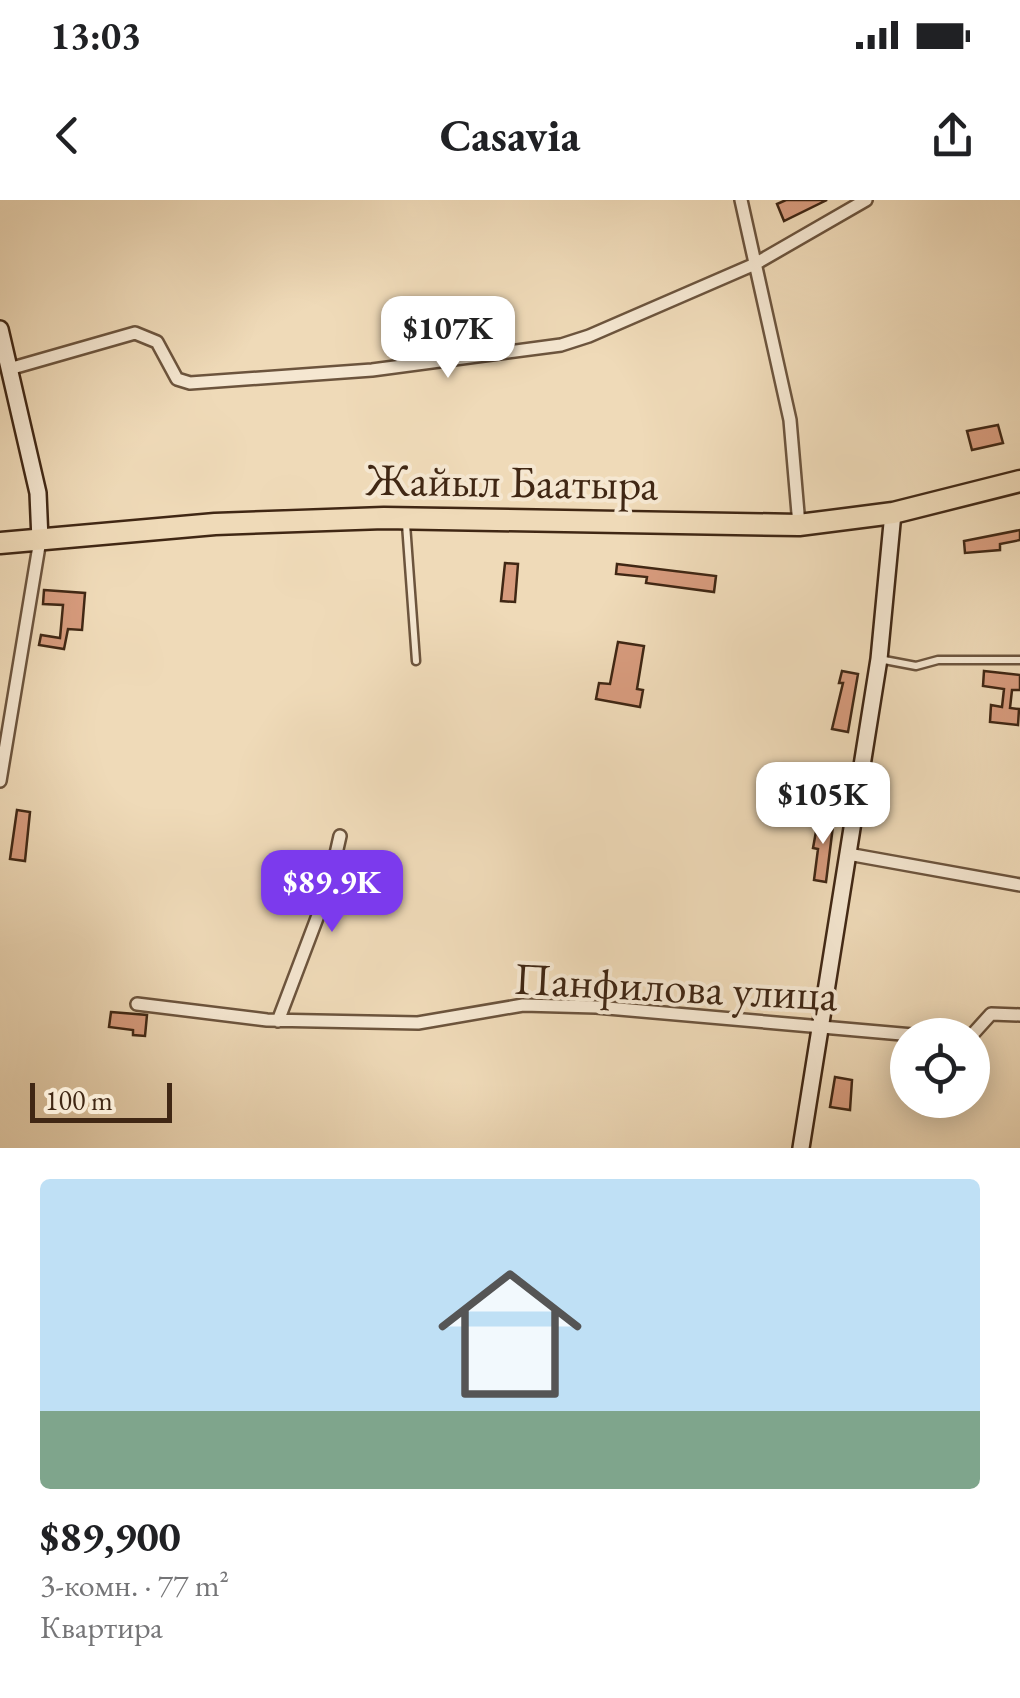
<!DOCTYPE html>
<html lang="ru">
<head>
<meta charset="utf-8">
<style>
  body { margin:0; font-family:"EB Garamond",serif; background:#f2f2f2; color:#202124; height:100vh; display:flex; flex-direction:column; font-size:38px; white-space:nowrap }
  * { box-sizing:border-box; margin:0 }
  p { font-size:32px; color:#757577 }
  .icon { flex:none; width:55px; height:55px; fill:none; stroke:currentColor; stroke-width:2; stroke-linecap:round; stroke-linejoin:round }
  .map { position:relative; height:948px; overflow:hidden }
  .panel { display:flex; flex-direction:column; background:#fff; flex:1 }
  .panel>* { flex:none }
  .fabs { position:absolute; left:890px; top:818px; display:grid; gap:20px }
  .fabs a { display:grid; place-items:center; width:100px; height:100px; border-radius:50%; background:#fff; box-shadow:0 5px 25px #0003; font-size:50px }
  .scale { position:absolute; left:30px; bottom:25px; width:142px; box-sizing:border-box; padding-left:10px; border:5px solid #402714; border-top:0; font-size:28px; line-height:35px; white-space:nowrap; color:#402714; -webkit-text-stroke:8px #f5e7d1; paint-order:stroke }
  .price { position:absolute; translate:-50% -85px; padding:0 22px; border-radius:20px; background:#fff; color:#222; font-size:32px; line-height:65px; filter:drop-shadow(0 2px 5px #0008) }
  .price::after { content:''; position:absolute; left:50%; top:60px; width:30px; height:22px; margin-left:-15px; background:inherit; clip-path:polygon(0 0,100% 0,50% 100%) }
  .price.selected { background:#7c3aed; color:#fff }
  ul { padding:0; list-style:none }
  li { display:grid; align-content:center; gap:20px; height:530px; padding:0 40px }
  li+li { border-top:2px solid #e0e0e0 }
  li span { display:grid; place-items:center; height:310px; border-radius:10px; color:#555 }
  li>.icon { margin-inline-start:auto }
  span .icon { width:180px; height:180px; fill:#fffc; stroke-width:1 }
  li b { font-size:42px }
  .status { display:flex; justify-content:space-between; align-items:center; height:70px; padding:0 50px; background:#fff; direction:ltr }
  .status svg { height:28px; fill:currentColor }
  header { display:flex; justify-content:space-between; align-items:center; height:130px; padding:0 40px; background:#fff; font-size:45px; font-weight:700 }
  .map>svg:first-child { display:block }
  .building { fill:#d79b7d; stroke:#402714; stroke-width:2.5 }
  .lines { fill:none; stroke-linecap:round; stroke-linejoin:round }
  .lane-casing { stroke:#6c543d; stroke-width:11 }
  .street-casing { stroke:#6c543d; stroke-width:16 }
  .secondary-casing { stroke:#402714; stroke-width:20 }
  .highway-casing { stroke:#402714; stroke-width:25 }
  .lane { stroke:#f5e7d1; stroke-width:6 }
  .street { stroke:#f5e7d1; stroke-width:11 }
  .secondary { stroke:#f5e7d1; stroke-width:15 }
  .highway { stroke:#efdab8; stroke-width:20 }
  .labels { text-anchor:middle; stroke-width:8; stroke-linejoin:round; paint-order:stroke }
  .street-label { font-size:45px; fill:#402714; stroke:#f5e7d1 }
</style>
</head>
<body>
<div class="status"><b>13:03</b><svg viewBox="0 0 49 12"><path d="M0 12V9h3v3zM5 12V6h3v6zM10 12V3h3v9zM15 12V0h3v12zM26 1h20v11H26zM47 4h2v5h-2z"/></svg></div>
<header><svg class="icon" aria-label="back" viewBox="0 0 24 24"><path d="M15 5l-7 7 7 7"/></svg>Casavia<svg class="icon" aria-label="share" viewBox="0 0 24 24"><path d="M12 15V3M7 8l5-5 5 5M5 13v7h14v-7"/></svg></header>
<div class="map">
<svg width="1020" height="948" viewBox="0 0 1020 948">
  <rect width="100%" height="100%" fill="#efdab8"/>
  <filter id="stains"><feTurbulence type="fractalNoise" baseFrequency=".002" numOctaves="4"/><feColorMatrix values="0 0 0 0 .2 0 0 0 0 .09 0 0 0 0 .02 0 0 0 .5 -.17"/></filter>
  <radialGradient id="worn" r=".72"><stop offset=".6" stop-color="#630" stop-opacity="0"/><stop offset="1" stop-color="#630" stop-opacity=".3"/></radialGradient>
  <path class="building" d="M786,0H827L784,21L777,4Z
    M998,225L1003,243L972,250L967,231Z
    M1020,330V340L1000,344V350L965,353L964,341Z
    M505,363L518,364L515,402L501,401Z
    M617,364L716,376L714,392L646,383L647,377L616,374Z
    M44,390L85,393L82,430L68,429L64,449L39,445L41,435L60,438L63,405L43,404Z
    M618,442L644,446L637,489L643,490L640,507L596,499L599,483L610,484Z
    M842,471L858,474L848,532L832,529L843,483H839Z
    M984,471L1020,475V490H1012L1010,508L1019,509L1018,525L990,522L991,505L1002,507L1004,489L983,486Z
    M17,610L30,612L25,661L10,659Z
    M819,615L834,618L826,682L814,680L818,649L813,648Z
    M111,812L147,815L145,836L133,835V830L109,827Z
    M835,877L852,880L850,910L830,907Z"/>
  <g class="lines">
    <defs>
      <path id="lane" d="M406,324L416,461
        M879,459L916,466L938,460H1020"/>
      <path id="street" d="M741,0L790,220L799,325
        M9,169L135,133L157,142L177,179L190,183L372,170L561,145L589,136L755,64L866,0
        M0,581L40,340
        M848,654L1020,685
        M137,804L267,820L418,823L523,805L596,807L913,835
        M278,821L328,689L340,636
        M972,835L991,814L1020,815"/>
      <path id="secondary" d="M0,129L38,293L40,340
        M801,948L879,459L893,313"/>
      <path id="highway" d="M0,343L215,324L384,318L799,325L893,313L1020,281"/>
    </defs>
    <use href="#lane" class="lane-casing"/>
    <use href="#street" class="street-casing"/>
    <use href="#secondary" class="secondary-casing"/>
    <use href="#highway" class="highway-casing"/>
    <use href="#lane" class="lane"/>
    <use href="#street" class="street"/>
    <use href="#secondary" class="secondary"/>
    <use href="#highway" class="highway"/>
  </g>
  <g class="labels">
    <g class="street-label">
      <text transform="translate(512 281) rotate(1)" y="16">Жайыл Баатыра</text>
      <text transform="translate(676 786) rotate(3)" y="16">Панфилова улица</text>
    </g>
  </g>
  <rect width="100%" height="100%" filter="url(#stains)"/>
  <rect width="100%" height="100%" fill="url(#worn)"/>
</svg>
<div class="fabs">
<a><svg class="icon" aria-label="locate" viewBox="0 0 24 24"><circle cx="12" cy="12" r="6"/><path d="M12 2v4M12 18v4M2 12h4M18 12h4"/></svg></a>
</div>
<div class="scale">100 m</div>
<b class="price" style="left:448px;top:181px">$107K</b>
<b class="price" style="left:823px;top:647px">$105K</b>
<b class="price selected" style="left:332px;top:735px">$89.9K</b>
</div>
<section class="panel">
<ul>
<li><span style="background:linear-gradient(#bfe0f5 75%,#7fa58c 0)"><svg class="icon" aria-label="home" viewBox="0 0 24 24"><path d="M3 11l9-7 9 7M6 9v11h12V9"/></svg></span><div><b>$89,900</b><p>3-комн. · 77 m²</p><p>Квартира</p></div></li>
</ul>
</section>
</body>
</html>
